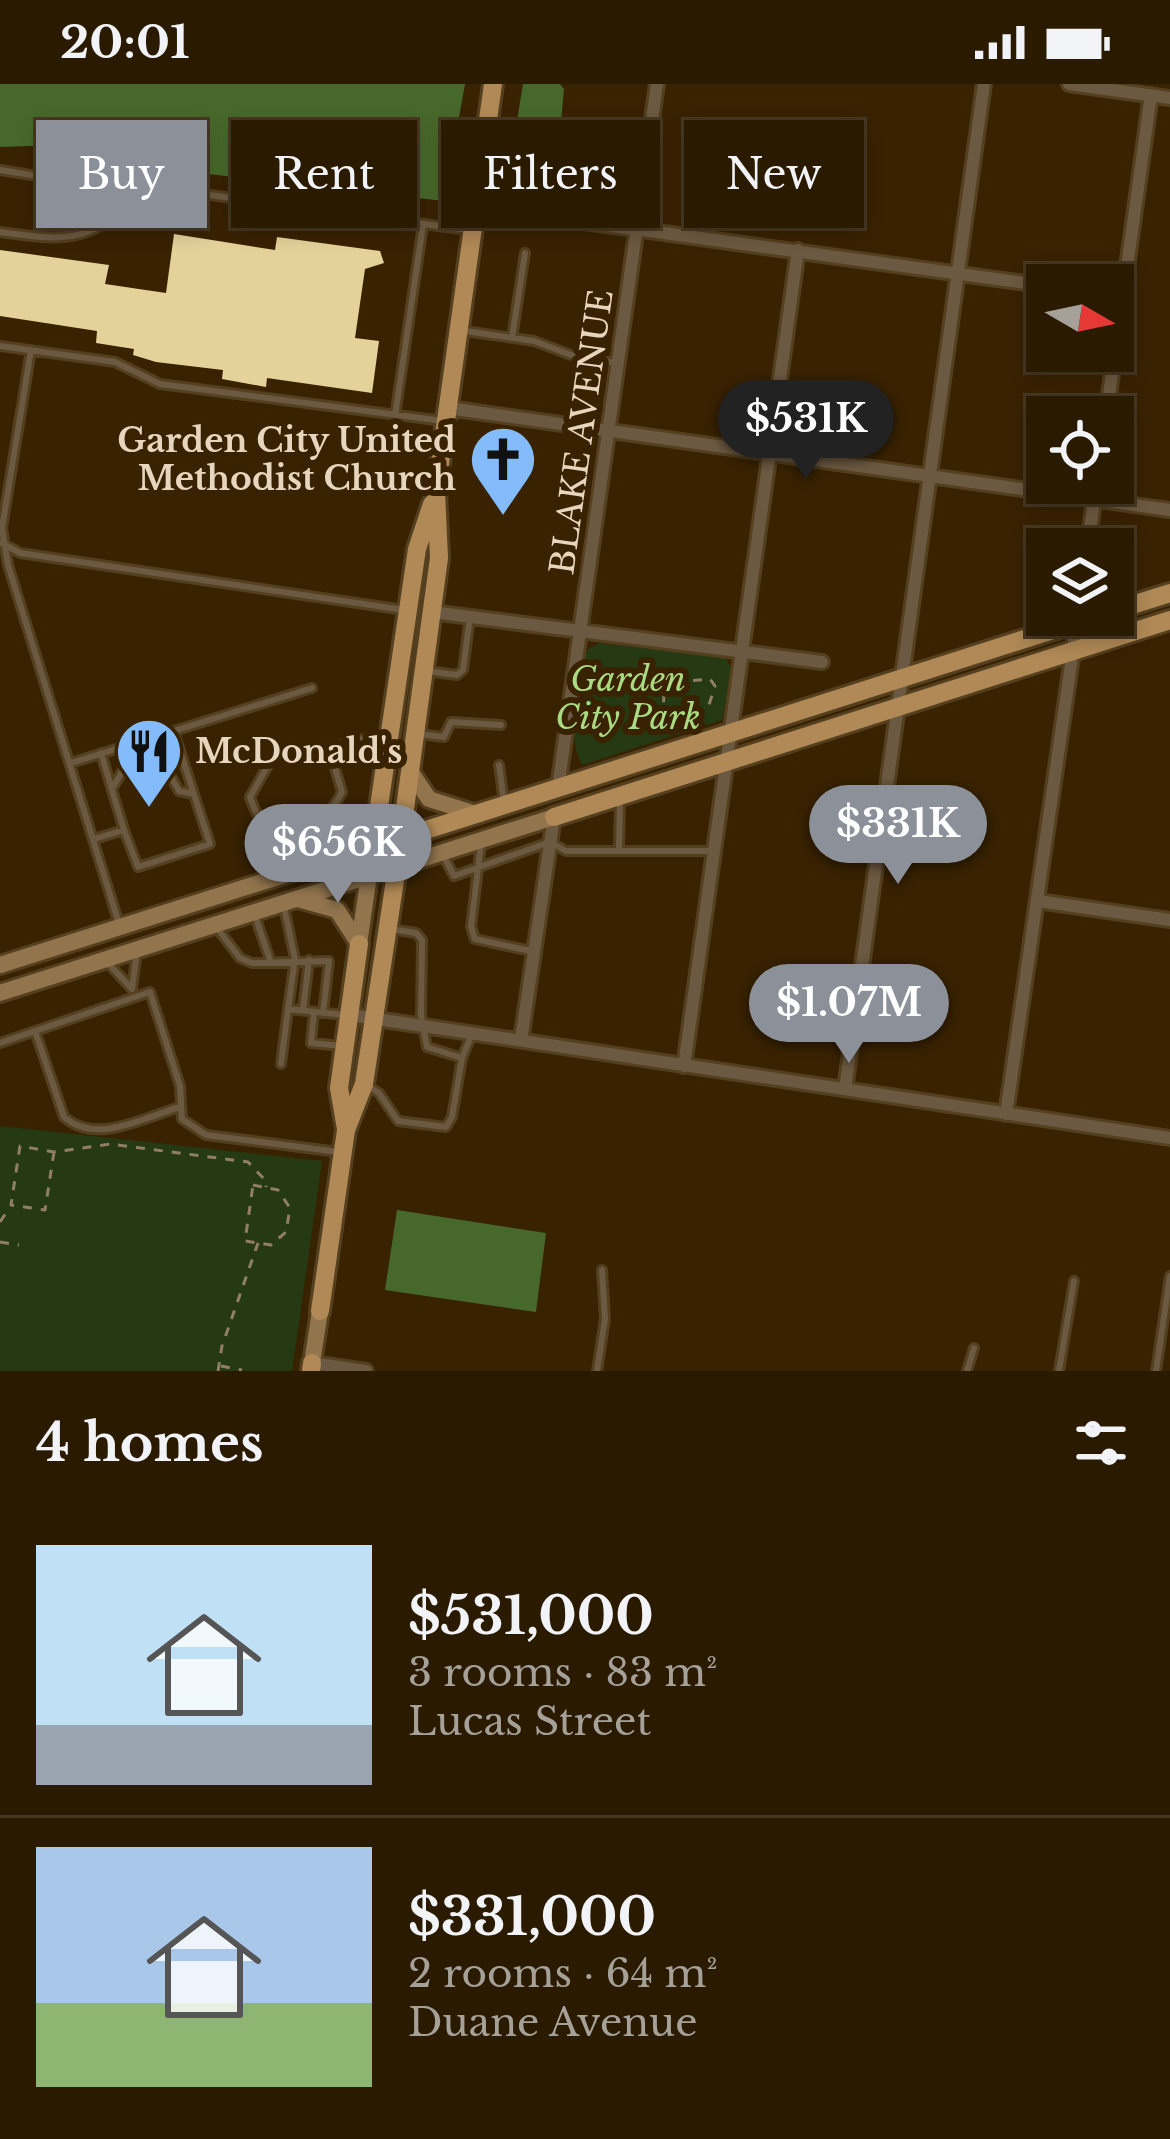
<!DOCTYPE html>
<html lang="en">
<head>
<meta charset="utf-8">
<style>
  body { margin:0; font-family:"Libre Baskerville",serif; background:#32230a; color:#f1f3f6; height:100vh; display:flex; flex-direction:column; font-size:45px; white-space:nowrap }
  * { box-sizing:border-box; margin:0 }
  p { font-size:39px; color:#a5a199 }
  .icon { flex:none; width:66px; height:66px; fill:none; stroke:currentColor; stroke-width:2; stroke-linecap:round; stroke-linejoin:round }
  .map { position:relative; height:1287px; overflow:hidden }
  .details { display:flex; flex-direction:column; background:#2a1a00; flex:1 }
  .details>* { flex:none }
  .banner { position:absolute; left:36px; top:36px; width:1098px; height:108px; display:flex; gap:24px }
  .needle { width:78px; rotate:99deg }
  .tools { position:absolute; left:1026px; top:180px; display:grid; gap:24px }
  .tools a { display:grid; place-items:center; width:108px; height:108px; border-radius:0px; background:#2a1a00; box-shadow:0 6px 18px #0003,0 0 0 3px #463822; font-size:60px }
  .price { position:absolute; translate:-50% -102px; padding:0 27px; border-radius:42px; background:#8c9099; color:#fff; font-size:39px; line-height:78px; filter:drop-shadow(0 3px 6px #0008) }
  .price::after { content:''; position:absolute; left:50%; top:72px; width:36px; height:27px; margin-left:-18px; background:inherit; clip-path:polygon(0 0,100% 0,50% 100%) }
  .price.selected { background:#222; color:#fff }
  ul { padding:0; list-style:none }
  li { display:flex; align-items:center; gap:36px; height:300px; padding:0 36px }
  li+li { border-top:3px solid #463822 }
  li span { display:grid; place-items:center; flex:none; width:336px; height:240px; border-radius:0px; color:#555 }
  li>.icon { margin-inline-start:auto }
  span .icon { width:144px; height:144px; fill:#fffc; stroke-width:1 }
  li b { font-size:51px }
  h2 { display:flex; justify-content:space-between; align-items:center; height:144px; padding:0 36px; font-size:51px }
  .chip { padding:0 42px; border-radius:0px; background:#2a1a00; box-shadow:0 6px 18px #0003,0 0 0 3px #463822; font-size:42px; line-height:108px }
  .chip.selected { background:#8c9099; color:#fff }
  .status { display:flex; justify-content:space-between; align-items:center; height:84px; padding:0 60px; background:#2a1a00; direction:ltr }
  .status svg { height:33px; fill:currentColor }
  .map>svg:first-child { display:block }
  .green { fill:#253a12 }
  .forest { fill:#47682b }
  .building { fill:#e4d29b }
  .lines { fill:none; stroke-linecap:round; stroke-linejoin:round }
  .lane-casing { stroke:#543f1e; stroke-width:12 }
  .street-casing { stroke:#543f1e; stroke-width:18 }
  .secondary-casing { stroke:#543f1e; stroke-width:22 }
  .primary-casing { stroke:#543f1e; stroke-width:24 }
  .path { stroke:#927e62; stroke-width:3; stroke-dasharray:9 9; stroke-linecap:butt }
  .lane { stroke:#6c5941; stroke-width:6 }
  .street { stroke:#6c5941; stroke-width:12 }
  .secondary { stroke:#92744d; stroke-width:16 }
  .primary { stroke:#b08956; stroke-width:18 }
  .labels { text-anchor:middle; stroke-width:12; stroke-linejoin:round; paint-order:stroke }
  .street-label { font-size:33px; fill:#e8d5be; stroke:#382200 }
  .poi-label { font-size:33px; font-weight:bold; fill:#e8d5be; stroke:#382200; text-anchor:end }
  .park-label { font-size:33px; font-style:italic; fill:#aadb83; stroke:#382200 }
</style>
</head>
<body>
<div class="status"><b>20:01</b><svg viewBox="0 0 49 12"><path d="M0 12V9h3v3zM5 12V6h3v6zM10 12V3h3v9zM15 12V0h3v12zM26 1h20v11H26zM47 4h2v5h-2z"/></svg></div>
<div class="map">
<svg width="1170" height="1287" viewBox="0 0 1170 1287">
  <rect width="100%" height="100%" fill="#382200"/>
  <path class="green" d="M599,559L725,573L732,586L722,636L582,681C565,645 577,607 583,568Z
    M0,1042L322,1077L292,1287H0Z"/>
  <path class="forest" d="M0,0H465L444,117L103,78L60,61L0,63Z
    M523,0H560L564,5L558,72L642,79L635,121L615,129L518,111L507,97Z
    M397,1126L546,1149L536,1228L385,1206Z"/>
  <path class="building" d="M174,150L275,166L277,153L380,167L384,179L365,185L355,254L379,257L372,309L267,294L266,303L222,295L223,286L156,278L133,271L134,265L96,259L97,247L0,232V166L109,181L105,200L166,209Z"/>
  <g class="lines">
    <defs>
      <path id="lane" d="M0,86L123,106L136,114L173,106L468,146
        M0,148C63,157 89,160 136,114
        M465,247L534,257L579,274L616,279
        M512,254L525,169
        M0,262L115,278L160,300L443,337
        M31,266L2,444L8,481L120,843
        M395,332L423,141
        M0,458L20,469L404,526
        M426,587L457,591L463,586L470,533
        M418,650L444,653L451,638L501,641
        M101,669L124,746
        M71,679L312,604
        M499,681L504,719
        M112,705L126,681L152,674L165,682L179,707L194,710
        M94,755L124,746L138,783L210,760L174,648
        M270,756C301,744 327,740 342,708L329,664
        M481,760L471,843L475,855L531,867
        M619,767L620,716
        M444,773L454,792L550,758L566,767H713
        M283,788C277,759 260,743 250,713L271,676L386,650
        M284,823L295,875L288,925L345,931
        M255,832L270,876
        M217,844L240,874L252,879L329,877L323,929
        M391,845L416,849L422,856L421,931L427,963L462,974L471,952
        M107,878L132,905L137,867
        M303,926L309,876
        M314,928L311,959L342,962
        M35,947L64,1033C96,1061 143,1034 180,1023
        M0,959L150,908L180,1002L182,1035L206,1051L339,1068
        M281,980L288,925
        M366,1001L379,1009L398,1037L446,1043L452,1033L462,974
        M597,1287L605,1235L602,1186
        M967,1287L974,1264
        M1059,1287L1074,1197
        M1156,1287L1170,1192"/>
      <path id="street" d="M1069,0L1170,14
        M476,123L1047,202
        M448,324L1170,426
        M1106,333L1151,11
        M1087,465L1097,399
        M432,528L822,578
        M558,704L657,0
        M1038,817L1170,836
        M350,931L1170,1054
        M521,956L554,733
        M684,982L798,166
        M845,1005L984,0
        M1006,1030L1078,532
        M312,1279L366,1287"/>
      <path id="secondary" d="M410,687L429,715L476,730
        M298,815L337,826L359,860
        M359,860L373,763
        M0,881L401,754L397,783
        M0,909L554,733
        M312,1279L320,1227"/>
      <path id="primary" d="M493,0L436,408L439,474L401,754L1100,531
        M1113,527L1170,509
        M554,733L1170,536
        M373,763L417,465L432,420
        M346,1045L339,1004L359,860
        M320,1227L346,1046L364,1000L397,783
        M311,1287L312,1279"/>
    </defs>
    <use href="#lane" class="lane-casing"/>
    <use href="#street" class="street-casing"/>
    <use href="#secondary" class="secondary-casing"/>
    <use href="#primary" class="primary-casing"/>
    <path class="path" d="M653,594L654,604L664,610L688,597L710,595L715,602L708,624L687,635L663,629L664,610
      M645,642H660L670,634
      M54,1068L45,1126L11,1121L20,1062L54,1068L110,1060L248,1078L266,1097V1103
      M253,1101L278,1106L290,1124L286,1148L271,1161L245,1157Z
      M0,1138L10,1123
      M0,1158L19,1161
      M221,1282L242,1286
      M218,1287L222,1262L258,1159"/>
    <use href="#lane" class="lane"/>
    <use href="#street" class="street"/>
    <use href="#secondary" class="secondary"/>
    <use href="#primary" class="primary"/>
  </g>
  <defs>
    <symbol id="church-pin" viewBox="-11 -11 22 30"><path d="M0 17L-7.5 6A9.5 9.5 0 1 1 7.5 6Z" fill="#84bcfb" stroke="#382200"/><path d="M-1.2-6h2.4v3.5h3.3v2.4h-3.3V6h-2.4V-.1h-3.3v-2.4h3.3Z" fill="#111"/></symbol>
    <symbol id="restaurant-pin" viewBox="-11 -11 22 30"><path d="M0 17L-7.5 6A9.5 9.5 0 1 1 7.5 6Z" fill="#84bcfb" stroke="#382200"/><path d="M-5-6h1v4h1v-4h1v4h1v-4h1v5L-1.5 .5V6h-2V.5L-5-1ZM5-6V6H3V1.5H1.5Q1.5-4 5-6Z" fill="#111"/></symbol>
  </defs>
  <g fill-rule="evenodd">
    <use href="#church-pin" x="465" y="337" width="76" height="104"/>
    <use href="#restaurant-pin" x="111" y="629" width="76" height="104"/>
  </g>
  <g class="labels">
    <g class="street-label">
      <text transform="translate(581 348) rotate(-82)" y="12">BLAKE AVENUE</text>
    </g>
    <g class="poi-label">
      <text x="456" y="368">Garden City United<tspan x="456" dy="38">Methodist Church</tspan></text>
      <text x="195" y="679" text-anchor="start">McDonald's</text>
    </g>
    <g class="park-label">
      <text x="628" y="607">Garden<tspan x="628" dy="38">City Park</tspan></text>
    </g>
  </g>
</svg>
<div class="tools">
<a><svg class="needle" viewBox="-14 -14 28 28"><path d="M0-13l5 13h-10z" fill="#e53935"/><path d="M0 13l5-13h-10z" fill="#a5a199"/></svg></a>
<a><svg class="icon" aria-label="locate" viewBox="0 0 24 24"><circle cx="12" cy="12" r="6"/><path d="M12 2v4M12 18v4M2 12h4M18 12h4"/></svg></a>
<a><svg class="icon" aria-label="layers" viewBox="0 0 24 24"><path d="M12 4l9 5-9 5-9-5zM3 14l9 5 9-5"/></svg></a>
</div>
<b class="price selected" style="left:806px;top:398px">$531K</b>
<b class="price" style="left:898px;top:803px">$331K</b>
<b class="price" style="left:338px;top:822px">$656K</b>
<b class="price" style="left:849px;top:982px">$1.07M</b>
<div class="banner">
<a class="chip selected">Buy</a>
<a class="chip">Rent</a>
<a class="chip">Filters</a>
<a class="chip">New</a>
</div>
</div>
<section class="details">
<h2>4 homes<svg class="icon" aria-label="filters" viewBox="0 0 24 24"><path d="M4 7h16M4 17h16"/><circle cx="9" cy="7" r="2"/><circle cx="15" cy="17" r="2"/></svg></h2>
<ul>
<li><span style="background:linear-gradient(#bfe0f5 75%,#9aa5b1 0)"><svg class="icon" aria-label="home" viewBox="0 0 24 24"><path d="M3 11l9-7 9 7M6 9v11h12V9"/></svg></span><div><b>$531,000</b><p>3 rooms · 83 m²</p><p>Lucas Street</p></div></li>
<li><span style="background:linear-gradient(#a9c7e8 65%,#8fb573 0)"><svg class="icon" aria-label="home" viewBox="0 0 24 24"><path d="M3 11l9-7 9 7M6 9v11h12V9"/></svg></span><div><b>$331,000</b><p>2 rooms · 64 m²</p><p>Duane Avenue</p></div></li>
</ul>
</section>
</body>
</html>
